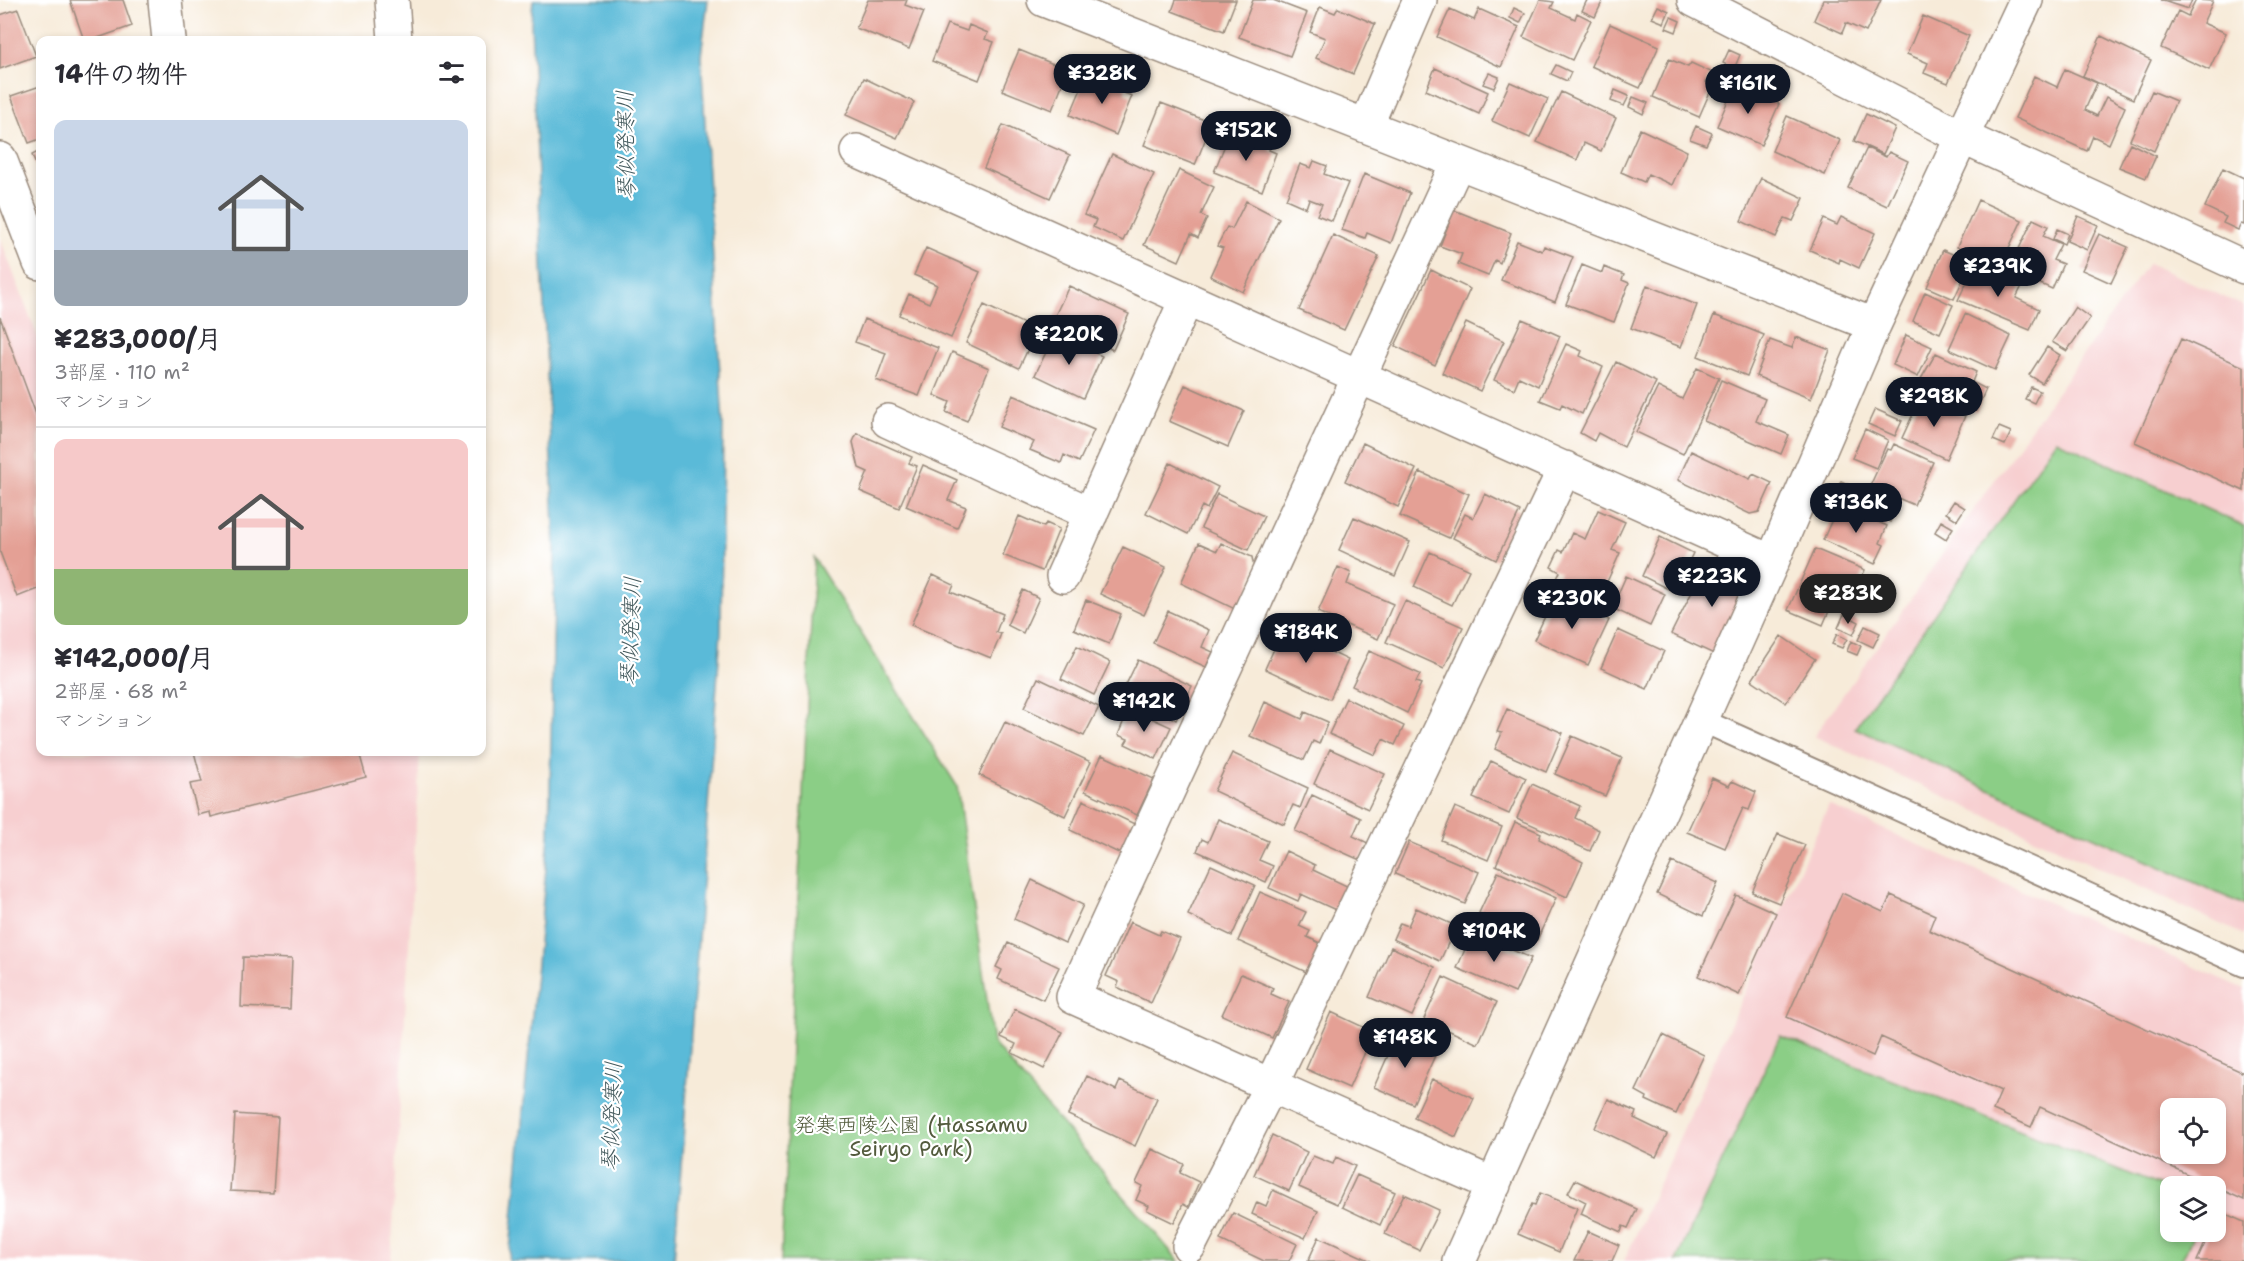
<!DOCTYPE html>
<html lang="ja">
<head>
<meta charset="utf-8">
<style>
  body { margin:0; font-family:"Shantell Sans","Klee One",sans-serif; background:#f2f2f3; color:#2b2b33; height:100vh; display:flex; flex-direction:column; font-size:22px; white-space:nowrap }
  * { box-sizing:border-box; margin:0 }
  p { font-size:20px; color:#7c7c81 }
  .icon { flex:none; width:33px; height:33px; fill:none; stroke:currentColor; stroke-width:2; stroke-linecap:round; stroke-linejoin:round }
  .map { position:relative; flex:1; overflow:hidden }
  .side { position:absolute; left:36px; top:36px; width:450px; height:720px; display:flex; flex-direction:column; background:#fff; border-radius:12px; box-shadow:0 3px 9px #0003 }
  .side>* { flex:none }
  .buttons { position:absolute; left:2160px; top:1098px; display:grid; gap:12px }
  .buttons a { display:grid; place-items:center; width:66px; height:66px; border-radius:12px; background:#fff; box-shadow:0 3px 9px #0003; font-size:30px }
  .price { position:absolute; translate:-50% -51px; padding:0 14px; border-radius:21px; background:#111827; color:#fff; font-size:20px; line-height:39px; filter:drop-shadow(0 2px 3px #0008) }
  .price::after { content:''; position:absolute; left:50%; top:36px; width:18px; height:14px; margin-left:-9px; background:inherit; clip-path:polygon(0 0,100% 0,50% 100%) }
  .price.active { background:#222; color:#fff }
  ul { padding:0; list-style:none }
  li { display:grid; align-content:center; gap:12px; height:318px; padding:0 18px }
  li+li { border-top:2px solid #e1e1e2 }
  li span { display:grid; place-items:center; height:186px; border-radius:12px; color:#555 }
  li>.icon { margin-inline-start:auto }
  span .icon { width:108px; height:108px; fill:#fffc; stroke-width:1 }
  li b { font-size:26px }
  h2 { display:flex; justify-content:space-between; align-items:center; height:72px; padding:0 18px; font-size:26px }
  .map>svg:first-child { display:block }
  .built { fill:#f7cfd0; fill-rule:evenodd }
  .green { fill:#8bce86; stroke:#637c52; stroke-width:1.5 }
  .water { fill:#5abad8; stroke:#4a727b; stroke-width:1.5 }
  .building { fill:#e4a095; fill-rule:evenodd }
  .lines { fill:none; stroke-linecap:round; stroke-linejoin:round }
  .service-casing { stroke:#998a7c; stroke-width:26 }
  .minor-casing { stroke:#998a7c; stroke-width:36 }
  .service { stroke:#fff; stroke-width:22 }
  .minor { stroke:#fff; stroke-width:33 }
  .labels { text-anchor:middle; stroke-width:4.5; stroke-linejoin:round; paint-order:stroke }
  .park-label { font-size:21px; fill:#535b3d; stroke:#fff }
  .water-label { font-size:22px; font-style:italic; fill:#465c5f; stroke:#fff }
</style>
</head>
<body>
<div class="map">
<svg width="2244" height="1261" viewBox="0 0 2244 1261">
  <rect width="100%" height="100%" fill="#fff"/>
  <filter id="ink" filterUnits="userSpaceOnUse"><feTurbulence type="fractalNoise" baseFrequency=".0167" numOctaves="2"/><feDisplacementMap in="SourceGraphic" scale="12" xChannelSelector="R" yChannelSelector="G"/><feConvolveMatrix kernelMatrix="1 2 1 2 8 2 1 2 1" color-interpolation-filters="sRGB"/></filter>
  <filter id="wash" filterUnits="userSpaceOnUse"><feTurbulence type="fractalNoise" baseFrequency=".008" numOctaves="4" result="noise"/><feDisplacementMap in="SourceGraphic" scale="24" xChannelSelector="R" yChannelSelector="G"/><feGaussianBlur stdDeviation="1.35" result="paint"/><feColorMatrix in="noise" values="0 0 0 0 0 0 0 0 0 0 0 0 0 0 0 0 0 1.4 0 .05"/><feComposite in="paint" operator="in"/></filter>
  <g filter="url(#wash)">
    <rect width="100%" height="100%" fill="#f7ebd9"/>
    <path class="built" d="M0,238L40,343V752H420L391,1261H0Z
      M2148,263L2244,306V935L1814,736Z
      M1829,805L2244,989V1261H1624ZM2170,1108H2216V1154H2170ZM2170,1186H2216V1232H2170Z"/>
    <path class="green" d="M2056,440L2244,526V905L1855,728Z
      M814,558L957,786L993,1043L1179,1261H781Z
      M1780,1036L2168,1189L2170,1193V1232L2194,1234L2181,1261H1676Z"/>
    <path class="water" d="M533,0H708L701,56L723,424L721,632L674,1261H509L549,836L555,549L531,23Z"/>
    <g id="blocks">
      <path class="building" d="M70,0H123L132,26L92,40H84Z
        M868,0H907L905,5L924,12L909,49L856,28Z
        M1176,0H1236L1224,31L1172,11Z
        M1253,0H1273L1307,13L1290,56L1239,37Z
        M1540,0L1554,2L1551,8L1575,19L1577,13L1591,20L1572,60L1523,37Z
        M1587,0H1603L1595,17L1582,11Z
        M1823,0H1881L1866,32L1846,23L1842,33L1814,20Z
        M2160,0H2192L2188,9Z
        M2196,0L2213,1L2203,23L2226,33L2209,70L2161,48L2178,11L2188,16Z
        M1658,6L1669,11L1664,23L1652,18Z
        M1320,7L1335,13L1338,8L1375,24L1353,74L1316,58L1325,38L1310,32Z
        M1514,8L1525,13L1520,23L1510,18Z
        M18,9L36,56L0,69V15Z
        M1450,9L1474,20L1479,9L1519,27L1501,67L1437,37Z
        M1923,16L1969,36L1948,83L1924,73L1928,63L1907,54Z
        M1671,17L1680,21L1676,32L1666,28Z
        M947,24L967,31L969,25L988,33L985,39L994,42L979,80L932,61Z
        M1610,24L1659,46L1640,88L1591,66Z
        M2101,36L2151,60L2133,99L2083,76Z
        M1019,50L1068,70L1052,110L1002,90Z
        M1729,50L1740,55L1734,69L1723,63Z
        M1669,59L1688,67L1691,63L1711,72L1706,82L1713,85L1699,117L1653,97Z
        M1556,65L1571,72L1567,81L1551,74Z
        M1435,68L1488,92L1479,114L1426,90Z
        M2065,69L2097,83L2085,110L2097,116L2106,97L2125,107L2109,144L2093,136L2087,151L2015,118L2034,76L2057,87Z
        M1489,73L1499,77L1494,88L1483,84Z
        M1086,77L1105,85L1107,80L1126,88L1124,93L1132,96L1116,135L1070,115Z
        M864,78L914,102L897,138L846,115Z
        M1510,82L1548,99L1530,138L1492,121Z
        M1735,84L1779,104L1761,145L1717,126Z
        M40,86V139L29,143L11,96Z
        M1615,90L1629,96L1624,106L1611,101Z
        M2152,91L2176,101L2154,151L2130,140Z
        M1561,92L1616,118L1601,151L1584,143L1577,160L1537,142Z
        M1633,97L1648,103L1643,114L1629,107Z
        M1161,103L1212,123L1195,165L1144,145Z
        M1866,114L1895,128L1883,154L1854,141Z
        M1787,116L1840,140L1825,175L1772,151Z
        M1003,125L1070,155L1050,198L984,168Z
        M1696,126L1712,133L1706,145L1690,139Z
        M1640,129L1687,151L1672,185L1648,174L1644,182L1621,172Z
        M1229,135L1248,142L1250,137L1270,145L1269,150L1276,153L1262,191L1214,172Z
        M2130,143L2156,156L2146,178L2119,167Z
        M1867,148L1886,157L1889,152L1908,161L1887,206L1848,188Z
        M40,151V175L32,155Z
        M1112,154L1154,174L1123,241L1093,227L1096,220L1084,215Z
        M1314,161L1327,166L1324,174L1348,183L1332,221L1317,215L1322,204L1309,199L1306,208L1286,199L1300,164L1311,168Z
        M2223,168L2244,178V225L2241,224L2238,230L2223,223L2226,217L2205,207Z
        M1179,170L1214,187L1201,215L1207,218L1198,238L1191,234L1179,261L1144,245Z
        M1364,174L1410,193L1391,243L1367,233L1365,238L1342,230Z
        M1761,178L1804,198L1793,221L1785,218L1776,237L1741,221Z
        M1978,200L2022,220L2000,267L1957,247Z
        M1246,201L1279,218L1243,292L1210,276L1223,248L1217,246L1227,227L1232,229Z
        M1454,210L1511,233L1500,263L1495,260L1488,276L1458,264L1462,254L1440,246Z
        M2078,216L2098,225L2087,250L2067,241Z
        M1841,217L1875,233L1859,268L1840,259L1839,263L1810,250L1824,219L1837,225Z
        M2033,219L2048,226L2043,236L2061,244L2053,260L2063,264L2052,289L2009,270Z
        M2057,229L2068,234L2064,244L2053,239Z
        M2099,234L2128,247L2111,283L2082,270Z
        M1333,235L1379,256L1344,330L1299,310Z
        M1517,241L1542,251L1544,246L1573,257L1555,302L1501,280Z
        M926,248L980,272L951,338L899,315L909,294L929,303L937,285L914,275Z
        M1943,250L1971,262L1954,299L1927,287Z
        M1582,265L1602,273L1604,267L1624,275L1622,280L1629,283L1614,322L1566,304Z
        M1975,265L2022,286L2016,298L2039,309L2030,330L1958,300Z
        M1431,270L1470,289L1435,365L1395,346Z
        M1647,285L1697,305L1681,347L1631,328Z
        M1069,286L1129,314L1113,350L1052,322Z
        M1925,292L1953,305L1940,333L1913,321Z
        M984,305L1037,330L1019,368L966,343Z
        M2075,307L2090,318L2067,351L2052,342Z
        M1965,314L2011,336L1995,370L1949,349Z
        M1714,315L1764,335L1747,376L1698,356Z
        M0,317L40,425V588L17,597L0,552Z
        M864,319L938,348L919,396L876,380L886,353L855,342Z
        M1522,319L1560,336L1538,386L1519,377L1514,389L1494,380Z
        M1466,323L1504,341L1480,391L1442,373Z
        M1055,334L1102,356L1083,398L1035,375Z
        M1906,335L1932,347L1918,377L1893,365Z
        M1796,337L1830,350L1811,399L1756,376L1770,340L1792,348Z
        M2181,339L2244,367V491L2135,442Z
        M1566,344L1582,351L1580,356L1603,367L1582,414L1562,404L1560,408L1540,400Z
        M2047,347L2060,355L2042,383L2029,375Z
        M952,352L989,368L967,421L946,412L950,402L934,395Z
        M1936,353L1976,372L1972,382L1986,389L1976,411L1918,384Z
        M1616,362L1656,382L1624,447L1598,433L1594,441L1580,433Z
        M1697,368L1719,378L1683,454L1636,432L1658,387L1682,399Z
        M1721,380L1765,399L1756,421L1789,435L1781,454L1704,421Z
        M1185,385L1244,411L1228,447L1169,421Z
        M2031,387L2040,391L2034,403L2025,399Z
        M1013,395L1094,430L1079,462L1064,455L1061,463L1030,450L1034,442L999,427Z
        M1921,397L1965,416L1946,459L1902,438Z
        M1875,409L1902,421L1895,436L1868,424Z
        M1999,427L2011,432L2005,445L1993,440Z
        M1865,429L1888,440L1876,468L1852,458Z
        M857,433L912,457L909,463L917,466L899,508L860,491L868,472L859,468L853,442Z
        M1363,443L1416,469L1398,507L1345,481Z
        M1894,444L1933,462L1914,505L1870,486L1887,449L1891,450Z
        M1691,451L1750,479L1753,474L1772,483L1759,512L1750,514L1678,480Z
        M1170,463L1218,487L1207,509L1202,506L1188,534L1146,513Z
        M923,465L957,480L948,500L966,507L957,528L906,506Z
        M1420,472L1469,494L1449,538L1400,516Z
        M1841,481L1897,506L1890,522L1834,497Z
        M1217,494L1264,516L1248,550L1201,528Z
        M1485,494L1520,511L1496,560L1453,538L1465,514L1473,518Z
        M1954,501L1965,508L1957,520L1946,513Z
        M1839,504L1887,526L1880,543L1884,545L1875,564L1823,540Z
        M1598,510L1625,522L1612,550L1620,553L1597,604L1554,585L1560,572L1551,567L1559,550L1563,552L1572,533L1585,539Z
        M1019,516L1044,527L1046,523L1059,529L1042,571L1003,555Z
        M1354,517L1410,542L1395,576L1339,550Z
        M1941,521L1953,528L1946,539L1935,532Z
        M1660,537L1693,553L1674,592L1642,576Z
        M1199,543L1217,551L1221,543L1252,557L1254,568L1243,613L1181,583Z
        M1123,547L1166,567L1144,615L1100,594Z
        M1815,549L1865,570L1850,603L1835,597L1823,625L1788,610Z
        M1430,552L1469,570L1452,605L1414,587Z
        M1708,560L1752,581L1716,655L1671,634Z
        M1338,567L1351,573L1347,584L1393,604L1378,639L1318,612Z
        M933,575L954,585L951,592L1003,614L996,632L1001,634L991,658L911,625Z
        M1626,576L1665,594L1650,626L1612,608Z
        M1023,590L1039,598L1023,633L1007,625Z
        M1555,595L1609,620L1588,665L1534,640Z
        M1086,600L1121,614L1109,644L1074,629Z
        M1405,601L1463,627L1444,668L1386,642Z
        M1168,611L1209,630L1202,647L1213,652L1206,667L1153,643Z
        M1844,614L1859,622L1853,635L1838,628Z
        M1865,626L1880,633L1873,647L1858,640Z
        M1283,629L1348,660L1330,699L1265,669Z
        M1618,630L1664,651L1647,689L1601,668Z
        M1837,634L1847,639L1842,648L1832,644Z
        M1781,636L1815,659L1786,703L1752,680Z
        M1851,641L1861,646L1857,655L1847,651Z
        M1077,646L1110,662L1094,695L1061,679Z
        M1369,651L1420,674L1416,682L1421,684L1407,713L1352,686Z
        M1138,660L1192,686L1176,720L1122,693Z
        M1038,678L1099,707L1084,736L1024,708Z
        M1346,698L1404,726L1395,745L1383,739L1375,755L1329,734Z
        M1265,702L1302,719L1305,712L1328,722L1319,744L1313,741L1304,760L1250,736Z
        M1129,708L1171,727L1156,759L1125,744L1128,739L1118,735Z
        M1507,709L1563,733L1546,772L1495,749L1502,733L1497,732Z
        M1005,722L1091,762L1065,816L979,775Z
        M1572,736L1622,758L1605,796L1555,774Z
        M1330,749L1385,774L1368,809L1314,784Z
        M194,752H359L366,777L211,817L210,812L198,815L190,784L202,782Z
        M1232,753L1308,788L1300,808L1293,805L1284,824L1214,791Z
        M1102,755L1154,779L1137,815L1085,791Z
        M1491,761L1526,778L1509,814L1473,798Z
        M1712,778L1729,786L1732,781L1756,792L1749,810L1743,808L1725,848L1687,832Z
        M1532,784L1580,806L1575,818L1599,830L1590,851L1517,818Z
        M1312,795L1361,818L1353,836L1368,843L1360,860L1295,831Z
        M1083,800L1139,826L1125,856L1070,830Z
        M1455,807L1502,827L1488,860L1441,840Z
        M1218,819L1268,841L1259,860L1273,866L1266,882L1197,851L1202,839L1208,842Z
        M1515,822L1541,833L1539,839L1583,862L1567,897L1496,865Z
        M1778,834L1805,845L1779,903L1752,892Z
        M1409,842L1479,872L1465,904L1395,874Z
        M1286,851L1315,865L1313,870L1351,888L1340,912L1301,894L1298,901L1269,888Z
        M1672,862L1718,883L1703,916L1657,894Z
        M1211,865L1255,885L1232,936L1188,915Z
        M1498,872L1556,898L1537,940L1479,913Z
        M1032,880L1083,905L1065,943L1014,919Z
        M1260,892L1306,912L1299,926L1310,931L1307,937L1322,944L1315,976L1238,941Z
        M1842,893L1883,912L1891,895L1935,915L1929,930L2244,1073V1200L2040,1107L2031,1127L1993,1110L2001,1091L1881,1037L1873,1056L1787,1017ZM2170,1108H2216V1154H2170Z
        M1736,895L1776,913L1739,995L1698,976Z
        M1416,908L1456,926L1440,961L1393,939L1400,923L1408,926Z
        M1130,922L1159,935L1161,931L1180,939L1151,1003L1117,987L1119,982L1106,976Z
        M1472,933L1531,958L1515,993L1457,968Z
        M1008,943L1059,967L1043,1000L998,979L1002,970L996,967Z
        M1391,947L1435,967L1412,1016L1369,997Z
        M243,957L292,959L290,1009L241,1007Z
        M1241,974L1273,988L1271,994L1289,1002L1272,1038L1222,1015Z
        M1443,977L1497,1002L1478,1044L1424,1019Z
        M1015,1009L1063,1032L1044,1069L1012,1053L1016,1044L1001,1037Z
        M1331,1012L1374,1032L1349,1088L1306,1069Z
        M1398,1033L1437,1051L1413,1104L1374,1087Z
        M1663,1035L1704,1055L1676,1114L1646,1100L1647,1097L1636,1091Z
        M1087,1076L1116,1090L1120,1081L1157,1098L1135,1146L1068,1115Z
        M1432,1079L1474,1098L1456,1137L1414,1118Z
        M1608,1099L1636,1112L1634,1118L1667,1134L1656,1157L1595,1128Z
        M235,1114L278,1117L273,1193L230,1191Z
        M1272,1135L1307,1152L1289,1191L1254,1175Z
        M1152,1149L1184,1164L1180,1173L1199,1182L1188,1207L1183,1204L1174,1223L1147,1210L1149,1206L1136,1200L1142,1186L1136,1183Z
        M1313,1156L1333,1164L1336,1157L1355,1166L1337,1204L1299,1187Z
        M1357,1175L1395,1192L1380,1225L1342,1207Z
        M1575,1180L1637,1209L1628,1228L1623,1226L1621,1232L1581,1214L1586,1202L1568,1193Z
        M1273,1190L1318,1211L1305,1238L1252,1214L1257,1202L1266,1206Z
        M1540,1193L1577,1208L1559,1252L1518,1234L1532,1204L1535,1205Z
        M1404,1194L1439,1210L1419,1250L1385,1234Z
        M2219,1211L2244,1222V1261H2197L2210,1232H2216V1220Z
        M1233,1213L1297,1244L1289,1261H1264L1220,1240Z
        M1588,1231L1619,1245L1612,1261H1574Z
        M1319,1237L1371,1261H1308Z"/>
    </g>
  </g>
  <g filter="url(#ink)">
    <use href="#blocks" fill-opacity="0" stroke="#998a7c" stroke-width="1.5"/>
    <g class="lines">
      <defs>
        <path id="service" d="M1701,720L2244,965"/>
        <path id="minor" d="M165,0L169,40
          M392,0L395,40
          M1044,0L1874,325
          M1694,0L1962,137L2244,267
          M1366,126L1420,0
          M857,151L1772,562
          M0,159L40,263
          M1458,162L1073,997L1494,1185
          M888,421L1091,514
          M1063,576L1186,300
          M1189,1246L1271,1085L1565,468
          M1459,1261L1772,562L1874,325L2026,0"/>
      </defs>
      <use href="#service" class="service-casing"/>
      <use href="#minor" class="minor-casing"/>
      <use href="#service" class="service"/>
      <use href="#minor" class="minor"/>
    </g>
  </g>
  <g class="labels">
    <g class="park-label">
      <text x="911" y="1132">発寒西陵公園 (Hassamu<tspan x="911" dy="24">Seiryo Park)</tspan></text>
    </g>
    <g class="water-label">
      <text transform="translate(625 145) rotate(-91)" y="8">琴似発寒川</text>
      <text transform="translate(630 631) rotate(-88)" y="8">琴似発寒川</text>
      <text transform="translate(611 1116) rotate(-88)" y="8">琴似発寒川</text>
    </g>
  </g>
</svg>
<div class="buttons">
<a><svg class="icon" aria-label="locate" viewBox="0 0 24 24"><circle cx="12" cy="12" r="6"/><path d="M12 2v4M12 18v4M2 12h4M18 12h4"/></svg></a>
<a><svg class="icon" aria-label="layers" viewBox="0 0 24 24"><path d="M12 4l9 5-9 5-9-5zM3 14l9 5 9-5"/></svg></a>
</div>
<b class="price" style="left:1102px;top:105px">¥328K</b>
<b class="price" style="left:1748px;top:115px">¥161K</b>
<b class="price" style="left:1246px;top:162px">¥152K</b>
<b class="price" style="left:1998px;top:298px">¥239K</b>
<b class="price" style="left:1069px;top:366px">¥220K</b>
<b class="price" style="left:1934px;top:428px">¥298K</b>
<b class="price" style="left:1856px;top:534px">¥136K</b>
<b class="price" style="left:1712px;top:608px">¥223K</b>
<b class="price active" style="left:1848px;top:625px">¥283K</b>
<b class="price" style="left:1572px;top:630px">¥230K</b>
<b class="price" style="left:1306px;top:664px">¥184K</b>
<b class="price" style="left:1144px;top:733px">¥142K</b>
<b class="price" style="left:1494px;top:963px">¥104K</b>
<b class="price" style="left:1405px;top:1069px">¥148K</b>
<section class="side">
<h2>14件の物件<svg class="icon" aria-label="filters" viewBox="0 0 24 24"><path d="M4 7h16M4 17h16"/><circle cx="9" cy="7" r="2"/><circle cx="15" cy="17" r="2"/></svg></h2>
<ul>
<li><span style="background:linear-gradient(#c9d6e8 70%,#9aa5b1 0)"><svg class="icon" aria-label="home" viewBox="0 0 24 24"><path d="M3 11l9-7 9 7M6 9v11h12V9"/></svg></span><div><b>¥283,000/月</b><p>3部屋 · 110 m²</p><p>マンション</p></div></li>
<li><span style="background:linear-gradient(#f6c9c9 70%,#8fb573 0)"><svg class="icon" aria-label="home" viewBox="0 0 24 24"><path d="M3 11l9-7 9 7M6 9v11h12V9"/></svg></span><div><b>¥142,000/月</b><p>2部屋 · 68 m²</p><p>マンション</p></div></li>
</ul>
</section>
</div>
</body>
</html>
